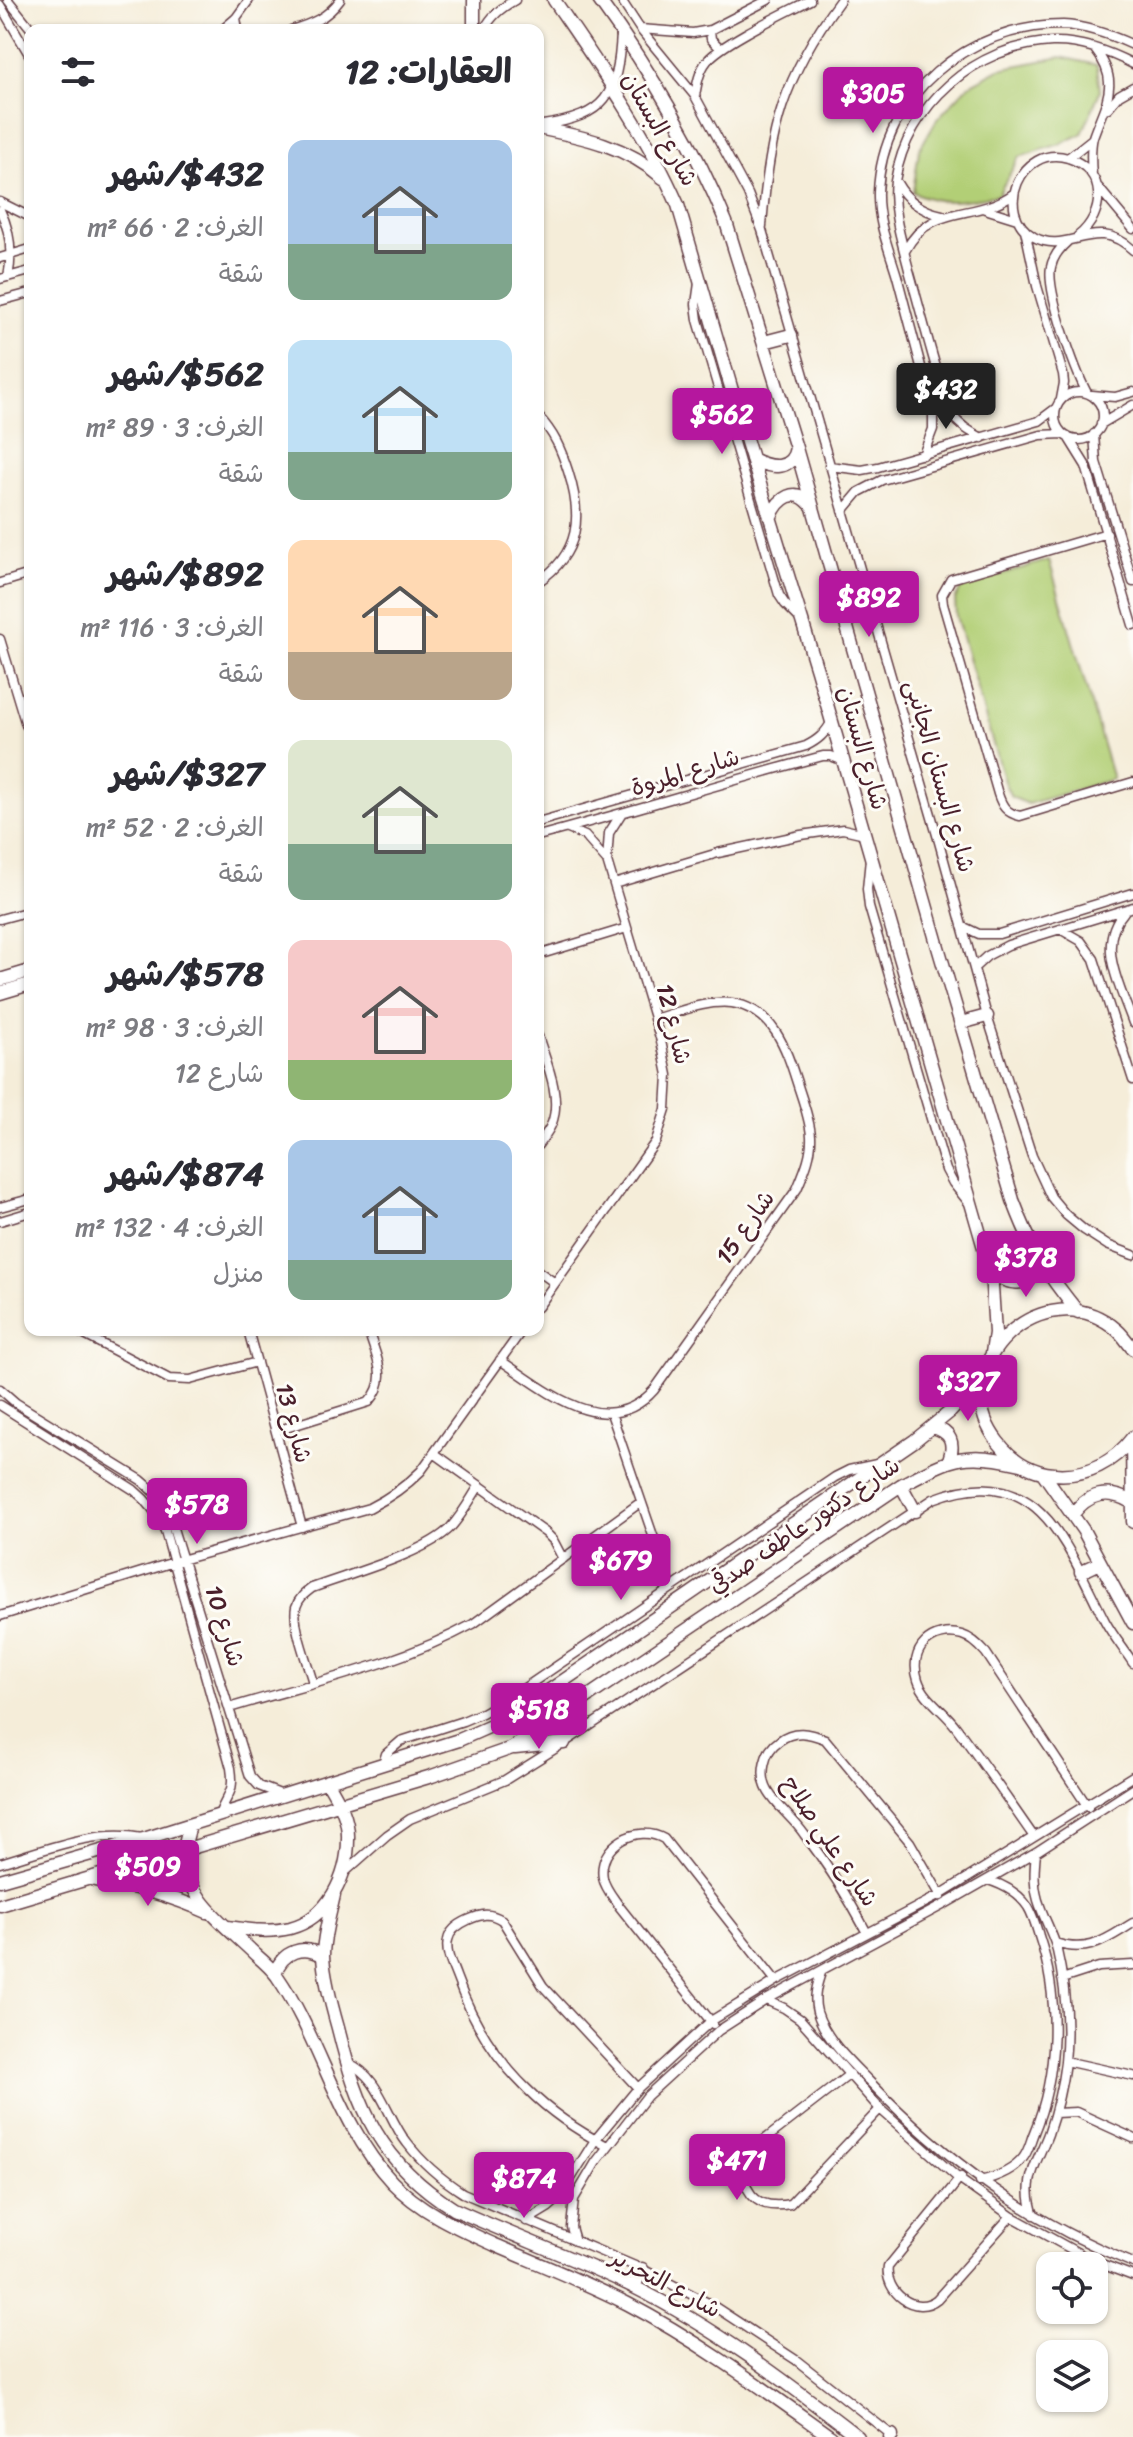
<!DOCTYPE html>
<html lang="ar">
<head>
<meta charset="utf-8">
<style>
  body { margin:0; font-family:Sriracha,"Playpen Sans Arabic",sans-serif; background:#f2f2f3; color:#2b2b33; direction:rtl; height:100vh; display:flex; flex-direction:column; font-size:30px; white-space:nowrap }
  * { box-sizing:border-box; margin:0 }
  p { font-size:26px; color:#7c7c81 }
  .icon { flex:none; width:44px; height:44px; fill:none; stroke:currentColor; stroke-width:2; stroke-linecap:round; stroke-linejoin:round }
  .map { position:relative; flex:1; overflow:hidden; direction:ltr }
  .panel { position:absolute; left:24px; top:24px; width:520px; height:1312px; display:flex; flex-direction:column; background:#fff; border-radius:16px; box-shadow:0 2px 6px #0004; direction:rtl }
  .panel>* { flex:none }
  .controls { position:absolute; left:1036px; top:2252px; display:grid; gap:16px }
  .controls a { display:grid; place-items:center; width:72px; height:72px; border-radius:16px; background:#fff; box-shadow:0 2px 6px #0004; font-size:40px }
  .price { position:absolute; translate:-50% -68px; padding:0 18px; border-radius:8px; background:#b5179e; color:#fff; font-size:26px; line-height:52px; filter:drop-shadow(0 2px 4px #0008) }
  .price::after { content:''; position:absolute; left:50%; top:48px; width:24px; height:18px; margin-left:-12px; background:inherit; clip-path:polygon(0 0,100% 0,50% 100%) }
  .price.on { background:#222; color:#fff }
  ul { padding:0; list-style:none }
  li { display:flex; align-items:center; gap:24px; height:200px; padding:0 32px }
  li span { display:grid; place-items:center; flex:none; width:224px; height:160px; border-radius:16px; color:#555 }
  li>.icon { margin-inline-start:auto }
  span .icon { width:96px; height:96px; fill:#fffc; stroke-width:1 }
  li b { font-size:34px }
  h2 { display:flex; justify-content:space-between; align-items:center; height:96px; padding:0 32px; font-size:34px }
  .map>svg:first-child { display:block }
  .green { fill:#b2cf76; stroke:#7e7750; stroke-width:2 }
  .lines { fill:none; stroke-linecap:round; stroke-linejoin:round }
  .street-casing { stroke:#643e45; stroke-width:11 }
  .secondary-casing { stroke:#643e45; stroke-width:15 }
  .street { stroke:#fff; stroke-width:8 }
  .secondary { stroke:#fff; stroke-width:12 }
  .labels { text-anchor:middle; stroke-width:6; stroke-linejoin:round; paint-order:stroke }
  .street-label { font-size:24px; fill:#4a1f2b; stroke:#fdfcf7 }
</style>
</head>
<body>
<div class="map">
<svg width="1133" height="2437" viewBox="0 0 1133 2437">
  <rect width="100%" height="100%" fill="#fdfcf7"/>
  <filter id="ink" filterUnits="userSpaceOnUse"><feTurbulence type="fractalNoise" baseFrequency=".0125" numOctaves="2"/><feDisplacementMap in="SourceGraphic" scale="16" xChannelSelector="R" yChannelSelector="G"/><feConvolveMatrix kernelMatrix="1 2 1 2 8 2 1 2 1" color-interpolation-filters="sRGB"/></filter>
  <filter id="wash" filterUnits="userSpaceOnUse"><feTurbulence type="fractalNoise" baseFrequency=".006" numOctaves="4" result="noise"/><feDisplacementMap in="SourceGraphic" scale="32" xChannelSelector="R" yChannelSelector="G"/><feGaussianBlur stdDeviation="1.8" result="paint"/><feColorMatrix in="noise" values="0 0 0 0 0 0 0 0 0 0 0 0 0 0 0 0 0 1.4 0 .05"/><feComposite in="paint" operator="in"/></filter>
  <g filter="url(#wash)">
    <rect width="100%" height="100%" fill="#f5edd9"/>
    <path class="green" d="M1061,57L1097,65L1100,91L1082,134L1060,144L1019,157L998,195C965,200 945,207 913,192L919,150L937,119L969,85L999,69Z
      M1049,560L1113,779L1028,804L1011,797L1004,782L956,616L955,600L962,586Z"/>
  </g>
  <g filter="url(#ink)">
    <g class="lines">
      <defs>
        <path id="street" d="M8,0L32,30
          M621,0L640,29L695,96L748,194L762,230L939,842L987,1016L1032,1156L1051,1197L1066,1215L1084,1230L1107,1245L1133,1255
          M0,5L30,56
          M236,18L238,30
          M640,29L693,33L710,30L768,0
          M222,30L236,18L249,0
          M291,30C311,24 327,18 340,0
          M484,30C491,16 501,8 515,0
          M710,30L711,39L721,49
          M695,96C697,84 699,71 707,61C723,42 785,13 810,0
          M1108,108L1119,95L1133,87
          M543,125C606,116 618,95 621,33
          M1068,158L1092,139
          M1092,175C1091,163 1090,149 1093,137C1105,102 1122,83 1094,48
          M897,183C907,201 922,211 942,215
          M1098,187L1133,229
          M0,202L30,217
          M985,209L1017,219
          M0,210C11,232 13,253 8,277
          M762,226C769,132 783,77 840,0
          M1025,230L1037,286L1063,374L1064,383L1061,399
          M1078,236C1106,214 1107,170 1068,158C1021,144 992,212 1034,237C1068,256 1095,214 1133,250
          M1068,241C1060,248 1053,257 1051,267C1046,291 1075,370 1087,393
          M905,251C932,201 974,222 1013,194
          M0,258L30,249
          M0,279L30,271
          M699,283L696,304L698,320L779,595L785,604L799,618
          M0,301L30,293
          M1055 416a24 24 0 1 1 48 0a24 24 0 1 1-48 0Z
          M1092,395L1115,397L1133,392
          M538,416C554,433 561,449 568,471C583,517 580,553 538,582
          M1101,424L1133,405
          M1094,434L1096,462L1133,582
          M1068,437L1086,466L1133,625
          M982,438C971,432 960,426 953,416C943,402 940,380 935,364C926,333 918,302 909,270C902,242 891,210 895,181C907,105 976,45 1052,42C1080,41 1108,51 1133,64
          M923,455L933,429V412C921,366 909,321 897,276C889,249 877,221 878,192C882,95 968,25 1063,25C1087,26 1111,35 1133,45
          M829,466L862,470L878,467L1039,421L1055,409
          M843,511L859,492L882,480L1041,435L1063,434
          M1107,533L951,579L942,595L943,604L998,794C1002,806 1006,813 1020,816L1133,782
          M0,583L30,574
          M0,639L26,725L30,730
          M538,822L806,746C818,740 825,734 832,721
          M568,829L585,836L606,860
          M538,836C633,811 728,781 823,756H831L844,761
          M870,859L867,889L869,907L946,1170L953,1183L969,1203
          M614,884L718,853L801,835L843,829L865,834
          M1124,912C1095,944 1121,988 1133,1023
          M0,919L30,911
          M962,926L979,934H999L1133,893
          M1060,929L1081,941L1094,959L1133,1080
          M538,955L627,928
          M974,968L987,956L1008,945L1133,907
          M538,1036C546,1062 562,1096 552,1123C549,1131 543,1138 538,1145
          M0,1207L30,1199
          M0,1221L30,1212
          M538,1271L555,1283
          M538,1307L656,1141L666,1109L668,1075L661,1041L607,861L609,833L621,814
          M75,1330L169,1379L190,1380L257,1362
          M248,1330L302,1527
          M500,1360C544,1389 606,1444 654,1390L797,1189C804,1172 812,1155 811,1136C810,1121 804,1104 799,1089C787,1052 776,1010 732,1003C706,1000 679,1012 654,1019
          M0,1389L16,1403L141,1480L156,1493L167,1509L250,1776L259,1786L280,1794
          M0,1405L134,1490C149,1502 158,1514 165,1531L231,1768C235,1794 227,1793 219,1815
          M611,1413L671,1588
          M276,1431L369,1402C390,1379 376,1357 368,1330
          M434,1453L546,1533L553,1540L563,1559
          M0,1616L174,1562L369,1508C389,1498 405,1487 421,1471L522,1330
          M313,1683C308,1664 292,1625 296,1607C299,1598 304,1594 312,1588C349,1574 425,1554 451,1527C462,1515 470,1500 479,1486
          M229,1708C311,1683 398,1665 473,1624L641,1502
          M383,1764L386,1754L401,1741L463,1721L482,1713L517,1693L835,1477L849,1470L877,1464
          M1034,1837C1008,1800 983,1763 956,1727C945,1711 924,1699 918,1680C908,1649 932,1627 962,1635C972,1638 979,1645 986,1653L1088,1807
          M0,1863C46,1850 93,1829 142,1838
          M344,1873L387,1835L410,1819L505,1780L564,1743L933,1499C1040,1457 1066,1546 1105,1621C1113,1636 1124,1649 1133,1663
          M867,1933C848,1897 829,1866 804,1834C794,1819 777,1807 768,1791C759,1775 764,1751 779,1741C794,1729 809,1733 825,1739L910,1842L941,1896
          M1055,1943C1089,1954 1105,1940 1133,1923
          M822,1970C817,1984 813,1997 817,2012C825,2038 849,2061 868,2080C947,2162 1027,2220 1133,2263
          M1062,1979L1099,1967L1133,1965
          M766,2000L784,2008L800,2019L880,2109L959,2179L1011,2216L1091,2260L1133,2276
          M713,2024L619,1906C613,1897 605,1888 603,1878C597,1845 638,1823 664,1839L776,1981
          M1065,2061L1133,2076
          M348,2063C380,2076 387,2118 407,2143C423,2164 441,2179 463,2193L642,2269L712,2305L796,2360L893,2436
          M850,2074L746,2154C739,2189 753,2211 790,2204L880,2109
          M1055,2113L1076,2112L1133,2138
          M607,2146C578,2131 551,2113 527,2089C495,2058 471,2018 456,1976C452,1965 445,1952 448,1940C450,1930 459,1924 468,1920C482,1914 489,1912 502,1920L543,1986L638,2088
          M961,2177L888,2267C884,2291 915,2317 937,2299L1011,2216
          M980,2181C997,2177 1013,2171 1023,2158C1028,2152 1030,2143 1033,2135C1059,2073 1060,1999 1039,1936C1036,1926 1033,1915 1028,1907C1018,1892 1004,1885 988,1880
          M1034,2215C1022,2181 1036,2165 1048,2134C1056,2111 1062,2087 1065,2062C1069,2023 1065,1984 1056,1946C1052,1933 1045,1920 1040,1906C1033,1888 1034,1871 1036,1852
          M526,2221L549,2207L558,2199L595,2140L638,2088L711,2021L776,1981L940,1895L1133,1776
          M575,2241L571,2227L574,2199L596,2162L647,2096L718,2031L766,2000L945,1904L1036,1852L1133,1789"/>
        <path id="secondary" d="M474,0V30
          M554,0C599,66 646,132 678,205L747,442L817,670L991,1272L995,1333L992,1353
          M599,0C649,69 694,144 726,222L796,448L938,947L1013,1200C1031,1248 1045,1272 1078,1312
          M538,128C584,137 627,146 663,178
          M764,342L791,335
          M752,459C769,468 792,472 796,448
          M771,516C779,498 795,486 810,504
          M0,980L30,971
          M0,993L30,984
          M961,1023L987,1016
          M991,1272C1009,1286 1033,1289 1039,1261
          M1133,1349C1128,1343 1123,1335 1117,1330C1045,1268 939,1366 998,1442C1012,1460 1031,1472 1054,1474C1087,1477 1114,1462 1133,1437
          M933,1427C951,1432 955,1443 949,1460
          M1132,1439L1133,1522
          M1043,1473L1083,1530L1133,1623
          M901,1485L915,1511
          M1073,1514C1088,1493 1109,1489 1131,1502
          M1081,1572L1100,1563
          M515,1748L564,1743
          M190,1825C188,1834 184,1844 184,1854C185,1899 227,1926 256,1955C263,1961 271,1968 277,1976C322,2041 337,2124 392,2182C421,2212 458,2228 495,2245C539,2264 585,2282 628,2304C700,2342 765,2390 831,2437
          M0,1880L147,1838L459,1740L493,1725L525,1707L914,1441L951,1411L983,1375
          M95,1880C135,1886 170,1895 207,1912
          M334,1895C330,1914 323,1936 323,1956C324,1978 332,2007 338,2028C358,2109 380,2163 454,2209C513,2236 575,2258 634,2287C714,2327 787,2382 858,2437
          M0,1905L432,1776L512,1748L901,1485C952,1458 963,1450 1021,1464
          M228,1927C249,1930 269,1933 290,1928C328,1918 348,1877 348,1839C349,1818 338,1799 327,1781
          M275,1973C283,1951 303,1944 323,1956
          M634,2287L642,2269
          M890,2437L892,2435"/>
      </defs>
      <use href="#street" class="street-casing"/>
      <use href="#secondary" class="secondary-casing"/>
      <use href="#street" class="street"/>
      <use href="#secondary" class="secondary"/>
    </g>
  </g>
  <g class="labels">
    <g class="street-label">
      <text transform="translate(660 129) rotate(60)" y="8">شارع البستان</text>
      <text transform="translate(863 748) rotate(74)" y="8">شارع البستان</text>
      <text transform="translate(685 772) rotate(-17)" y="8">شارع المروة</text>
      <text transform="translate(940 776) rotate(74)" y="8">شارع البستان الجانبى</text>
      <text transform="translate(674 1024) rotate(76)" y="8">شارع 12</text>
      <text transform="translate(745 1227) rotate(-55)" y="8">شارع 15</text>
      <text transform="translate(294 1423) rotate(75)" y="8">شارع 13</text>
      <text transform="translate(804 1525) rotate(-34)" y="8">شارع دكتور عاطف صدقي</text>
      <text transform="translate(225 1626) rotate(73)" y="8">شارع 10</text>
      <text transform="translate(830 1841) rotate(56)" y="8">شارع علي صلاح</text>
      <text transform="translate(666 2283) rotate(28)" y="8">شارع التحرير</text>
    </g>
  </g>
</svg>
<div class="controls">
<a><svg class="icon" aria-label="locate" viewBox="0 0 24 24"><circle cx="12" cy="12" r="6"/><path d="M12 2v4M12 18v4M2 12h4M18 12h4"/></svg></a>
<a><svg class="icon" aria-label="layers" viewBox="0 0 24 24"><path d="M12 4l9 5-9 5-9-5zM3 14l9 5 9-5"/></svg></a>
</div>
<b class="price" style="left:873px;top:135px">$305</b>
<b class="price on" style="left:946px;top:431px">$432</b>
<b class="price" style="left:722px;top:456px">$562</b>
<b class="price" style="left:869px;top:639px">$892</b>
<b class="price" style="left:1026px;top:1299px">$378</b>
<b class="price" style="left:968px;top:1423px">$327</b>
<b class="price" style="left:197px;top:1546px">$578</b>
<b class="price" style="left:621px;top:1602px">$679</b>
<b class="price" style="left:539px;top:1751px">$518</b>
<b class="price" style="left:148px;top:1908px">$509</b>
<b class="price" style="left:737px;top:2202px">$471</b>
<b class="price" style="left:524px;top:2220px">$874</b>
<section class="panel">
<h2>العقارات: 12<svg class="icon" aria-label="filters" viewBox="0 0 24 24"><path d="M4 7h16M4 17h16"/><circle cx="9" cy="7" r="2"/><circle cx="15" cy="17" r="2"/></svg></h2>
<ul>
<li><span style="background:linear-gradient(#a9c7e8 65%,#7fa58c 0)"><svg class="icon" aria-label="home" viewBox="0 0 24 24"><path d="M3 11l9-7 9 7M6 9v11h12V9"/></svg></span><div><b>$432/شهر</b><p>الغرف: 2 · 66 m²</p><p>شقة</p></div></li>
<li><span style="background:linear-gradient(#bfe0f5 70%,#7fa58c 0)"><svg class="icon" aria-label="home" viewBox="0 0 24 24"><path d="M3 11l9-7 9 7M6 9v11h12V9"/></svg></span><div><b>$562/شهر</b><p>الغرف: 3 · 89 m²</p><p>شقة</p></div></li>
<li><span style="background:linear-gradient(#ffd9b3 70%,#b9a48a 0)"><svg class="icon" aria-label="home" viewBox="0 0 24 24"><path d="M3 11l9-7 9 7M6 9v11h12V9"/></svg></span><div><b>$892/شهر</b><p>الغرف: 3 · 116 m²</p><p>شقة</p></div></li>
<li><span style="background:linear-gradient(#dfe7d0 65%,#7fa58c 0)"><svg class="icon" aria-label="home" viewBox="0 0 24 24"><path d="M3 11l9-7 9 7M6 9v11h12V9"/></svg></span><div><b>$327/شهر</b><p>الغرف: 2 · 52 m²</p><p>شقة</p></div></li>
<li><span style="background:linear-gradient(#f6c9c9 75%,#8fb573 0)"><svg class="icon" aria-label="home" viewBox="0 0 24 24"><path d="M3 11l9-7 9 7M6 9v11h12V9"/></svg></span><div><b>$578/شهر</b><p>الغرف: 3 · 98 m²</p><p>شارع 12</p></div></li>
<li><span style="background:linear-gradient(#a9c7e8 75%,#7fa58c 0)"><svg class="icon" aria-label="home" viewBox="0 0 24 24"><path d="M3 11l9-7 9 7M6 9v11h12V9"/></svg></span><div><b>$874/شهر</b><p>الغرف: 4 · 132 m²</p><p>منزل</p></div></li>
</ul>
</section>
</div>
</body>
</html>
